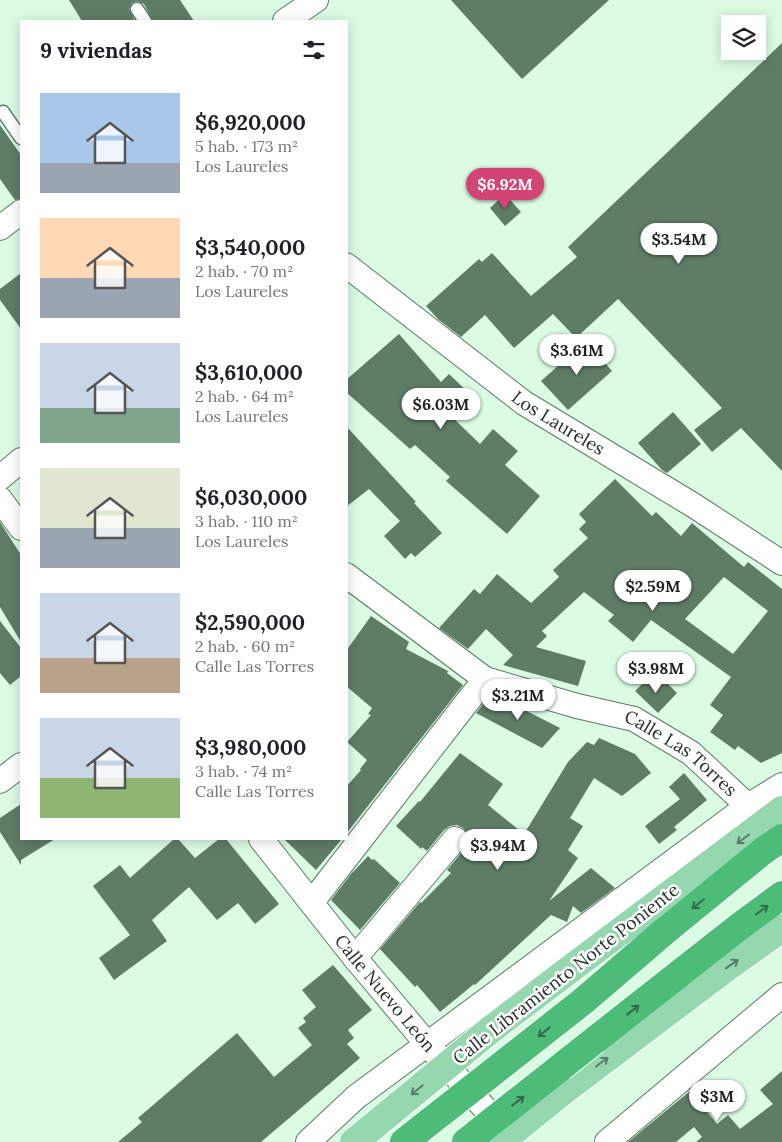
<!DOCTYPE html>
<html lang="es">
<head>
<meta charset="utf-8">
<style>
  body { margin:0; font-family:Lora,serif; background:#f2f2f2; color:#202124; height:100vh; display:flex; flex-direction:column; font-size:19px; white-space:nowrap }
  * { box-sizing:border-box; margin:0 }
  p { font-size:16px; color:#757577 }
  .icon { flex:none; width:28px; height:28px; fill:none; stroke:currentColor; stroke-width:2; stroke-linecap:round; stroke-linejoin:round }
  .map { position:relative; flex:1; overflow:hidden }
  .details { position:absolute; left:20px; top:20px; width:328px; height:820px; display:flex; flex-direction:column; background:#fff; border-radius:0px; box-shadow:0 2px 12px #0003 }
  .details>* { flex:none }
  .controls { position:absolute; left:721px; top:15px; display:grid; gap:10px }
  .controls a { display:grid; place-items:center; width:45px; height:45px; border-radius:0px; background:#fff; box-shadow:0 2px 12px #0003; font-size:25px }
  .price { position:absolute; translate:-50% -42px; padding:0 11px; border-radius:18px; background:#fff; color:#222; font-size:16px; line-height:32px; filter:drop-shadow(0 1px 2px #0008) }
  .price::after { content:''; position:absolute; left:50%; top:30px; width:15px; height:11px; margin-left:-8px; background:inherit; clip-path:polygon(0 0,100% 0,50% 100%) }
  .price.on { background:#d14474; color:#fff }
  ul { padding:0; list-style:none }
  li { display:flex; align-items:center; gap:15px; height:125px; padding:0 20px }
  li span { display:grid; place-items:center; flex:none; width:140px; height:100px; border-radius:0px; color:#555 }
  li>.icon { margin-inline-start:auto }
  span .icon { width:60px; height:60px; fill:#fffc; stroke-width:1 }
  li b { font-size:21px }
  h2 { display:flex; justify-content:space-between; align-items:center; height:60px; padding:0 20px; font-size:21px }
  .map>svg:first-child { display:block }
  .building { fill:#5f7c67; fill-rule:evenodd }
  .lines { fill:none; stroke-linecap:round; stroke-linejoin:round }
  .lane-casing { stroke:#5c7965; stroke-width:15 }
  .street-casing { stroke:#5c7965; stroke-width:26 }
  .primary-casing { stroke:#fff; stroke-width:30 }
  .highway-casing { stroke:#fff; stroke-width:30 }
  .lane { stroke:#fff; stroke-width:12 }
  .street { stroke:#fff; stroke-width:24 }
  .primary { stroke:#95d7af; stroke-width:28 }
  .highway { stroke:#4ebc79; stroke-width:28 }
  .primary-bridge-casing { stroke:#fff; stroke-width:30; stroke-linecap:butt }
  .highway-bridge-casing { stroke:#fff; stroke-width:30; stroke-linecap:butt }
  .primary-bridge { stroke:#95d7af; stroke-width:28 }
  .highway-bridge { stroke:#4ebc79; stroke-width:28 }
  .oneway { stroke:#587c66 }
  .oneway2 { stroke:#36694a }
  .labels { text-anchor:middle; stroke-width:5; stroke-linejoin:round; paint-order:stroke }
  .street-label { font-size:18px; fill:#26322a; stroke:#fff }
</style>
</head>
<body>
<div class="map">
<svg width="782" height="1142" viewBox="0 0 782 1142">
  <rect width="100%" height="100%" fill="#dbfbe4"/>
  <path class="building" d="M69,0H180L194,21H153L144,4L137,1L132,3L129,9L135,21H82Z
    M451,0H609L522,79Z
    M782,43V471L741,428L712,452L694,430L722,408L618,299L576,338L553,314L514,348L485,315L461,337L438,319L426,306L479,259L482,262L492,253L531,296L577,257L568,247Z
    M0,125L21,155V199L15,200L0,179Z
    M505,194L521,212L505,226L490,208Z
    M21,273V329L0,300V289Z
    M399,334L441,382L449,374L472,396L452,417L480,444L493,429L518,451L505,465L540,496L507,534L446,481L450,477L415,445L410,449L346,392V380Z
    M586,341L612,371L568,410L541,381Z
    M673,412L701,444L667,473L662,470L638,443Z
    M346,426L416,502L414,503L442,533L415,557L411,553L405,559L384,536L400,521L369,489L346,507Z
    M615,479L652,516L656,512L681,536L692,523L744,567L748,562L782,589V753L761,763L738,746L735,750L710,732L723,715L710,705L731,677L651,620L633,642L608,621L614,615L584,592L542,631L547,636L536,647L586,661L578,686L503,665L513,655L486,629L468,649L439,628L474,589L480,594L497,574L531,603L559,577L553,570L588,538L579,529L586,522L579,514ZM724,577L768,611L733,654L685,619Z
    M0,522L21,555V642L0,607Z
    M371,616L409,642L406,649L448,671L447,673L463,685L346,834V787L361,770L360,769L367,760L347,742L371,715L368,714L372,708L346,686V651Z
    M0,621L21,648V676L10,685L0,673Z
    M648,678L668,684L677,693L658,713L635,691Z
    M490,695L503,699L560,728L542,748L476,713Z
    M599,738L635,754L651,773L622,796L594,778L570,818L583,826L568,850L578,858L549,901L591,868L615,888L581,913L573,906L567,922L551,915L475,985L474,984L440,1012L417,985L415,987L380,949L420,902L421,903L451,873L447,870L466,847L469,841L468,835L463,828L457,825L450,826L444,830L427,851L422,847L421,849L396,826L419,801L420,802L460,753L503,784L488,805L524,834L568,762L587,742L594,745Z
    M684,773L707,800L674,827L677,830L659,844L645,826L680,799L669,787Z
    M21,804V839H55L21,860V865L0,832V818Z
    M174,839H178L195,858L219,839H226L279,904L255,924L238,903L217,920L189,887L152,920L167,941L114,980L99,958L130,935L93,886L120,865L130,878Z
    M284,839H342L316,870Z
    M368,856L372,860L374,859L400,883L360,930L331,900L351,874Z
    M333,965L372,1010L348,1030L354,1038L347,1044L360,1058L261,1142H118L142,1122L138,1118L237,1033L274,1077L312,1045L298,1028L306,1022L303,1018L316,1007L302,990Z
    M782,1071V1142H696L702,1137L694,1127L676,1142H628L690,1091L717,1124L728,1115L740,1129L773,1104L760,1090Z"/>
  <g class="lines">
    <defs>
      <path id="lane" d="M137,9L145,21
        M3,112L21,138"/>
      <g id="street">
        <path d="M285,21L316,0"/>
        <path d="M0,228L21,212"/>
        <path id="s1" d="M346,265L524,403L693,505L782,563"/>
        <path d="M0,478L21,460"/>
        <path d="M0,499L21,528"/>
        <path id="s2" d="M346,575L485,679L577,706L634,719L691,753L748,806"/>
        <path d="M0,781L21,765"/>
        <path id="s3" d="M261,839L355,958L427,1044L507,1133"/>
        <path d="M312,902L485,679"/>
        <path d="M355,958L455,839"/>
        <path d="M308,1142L356,1097L748,806L782,785"/>
        <path d="M607,1142L782,995"/>
      </g>
      <path id="primary" d="M565,973L782,810
        M563,1091L730,965L782,928"/>
      <path id="highway" d="M582,1002L665,931L763,851L782,838
        M595,1040L740,926L782,895"/>
    </defs>
    <use href="#lane" class="lane-casing"/>
    <use href="#street" class="street-casing"/>
    <use href="#primary" class="primary-casing"/>
    <use href="#highway" class="highway-casing"/>
    <use href="#lane" class="lane"/>
    <use href="#street" class="street"/>
    <use href="#primary" class="primary"/>
    <use href="#highway" class="highway"/>
    <defs>
      <path id="primary-bridge" d="M354,1142L489,1031L565,973
        M500,1142L563,1091"/>
      <path id="highway-bridge" d="M404,1142L582,1002
        M466,1142L595,1040"/>
    </defs>
    <use href="#primary-bridge" class="primary-bridge-casing"/>
    <use href="#highway-bridge" class="highway-bridge-casing"/>
    <use href="#primary-bridge" class="primary-bridge"/>
    <use href="#highway-bridge" class="highway-bridge"/>
  </g>
  <defs><path id="oneway-shaft" d="M-6 0H5M1.5-3L5.5 0L1.5 3" fill="none" stroke-width="1.6" stroke-linecap="round" stroke-linejoin="round" transform="scale(1.25)"/></defs>
  <g class="oneway">
    <use href="#oneway-shaft" transform="translate(743 839) rotate(143)"/>
    <use href="#oneway-shaft" transform="translate(732 964) rotate(-36)"/>
    <use href="#oneway-shaft" transform="translate(602 1062) rotate(-37)"/>
    <use href="#oneway-shaft" transform="translate(417 1090) rotate(141)"/>
  </g>
  <g class="oneway2">
    <use href="#oneway-shaft" transform="translate(698 904) rotate(141)"/>
    <use href="#oneway-shaft" transform="translate(762 910) rotate(-36)"/>
    <use href="#oneway-shaft" transform="translate(633 1010) rotate(-38)"/>
    <use href="#oneway-shaft" transform="translate(544 1032) rotate(141)"/>
    <use href="#oneway-shaft" transform="translate(518 1101) rotate(-38)"/>
  </g>
  <g class="labels">
    <g class="street-label">
      <text dy="6" stroke="none"><textPath href="#s1" startOffset="265">Los Laureles</textPath></text>
      <text dy="6" stroke="none"><textPath href="#s2" startOffset="386">Calle Las Torres</textPath></text>
      <text transform="translate(566 974) rotate(-38)" y="6">Calle Libramiento Norte Poniente</text>
      <text dy="6" stroke="none"><textPath href="#s3" startOffset="198">Calle Nuevo León</textPath></text>
    </g>
  </g>
</svg>
<div class="controls">
<a><svg class="icon" aria-label="layers" viewBox="0 0 24 24"><path d="M12 4l9 5-9 5-9-5zM3 14l9 5 9-5"/></svg></a>
</div>
<b class="price on" style="left:505px;top:210px">$6.92M</b>
<b class="price" style="left:679px;top:265px">$3.54M</b>
<b class="price" style="left:577px;top:376px">$3.61M</b>
<b class="price" style="left:441px;top:430px">$6.03M</b>
<b class="price" style="left:653px;top:612px">$2.59M</b>
<b class="price" style="left:656px;top:694px">$3.98M</b>
<b class="price" style="left:518px;top:721px">$3.21M</b>
<b class="price" style="left:498px;top:871px">$3.94M</b>
<b class="price" style="left:717px;top:1122px">$3M</b>
<section class="details">
<h2>9 viviendas<svg class="icon" aria-label="filters" viewBox="0 0 24 24"><path d="M4 7h16M4 17h16"/><circle cx="9" cy="7" r="2"/><circle cx="15" cy="17" r="2"/></svg></h2>
<ul>
<li><span style="background:linear-gradient(#a9c7e8 70%,#9aa5b1 0)"><svg class="icon" aria-label="home" viewBox="0 0 24 24"><path d="M3 11l9-7 9 7M6 9v11h12V9"/></svg></span><div><b>$6,920,000</b><p>5 hab. · 173 m²</p><p>Los Laureles</p></div></li>
<li><span style="background:linear-gradient(#ffd9b3 60%,#9aa5b1 0)"><svg class="icon" aria-label="home" viewBox="0 0 24 24"><path d="M3 11l9-7 9 7M6 9v11h12V9"/></svg></span><div><b>$3,540,000</b><p>2 hab. · 70 m²</p><p>Los Laureles</p></div></li>
<li><span style="background:linear-gradient(#c9d6e8 65%,#7fa58c 0)"><svg class="icon" aria-label="home" viewBox="0 0 24 24"><path d="M3 11l9-7 9 7M6 9v11h12V9"/></svg></span><div><b>$3,610,000</b><p>2 hab. · 64 m²</p><p>Los Laureles</p></div></li>
<li><span style="background:linear-gradient(#dfe7d0 60%,#9aa5b1 0)"><svg class="icon" aria-label="home" viewBox="0 0 24 24"><path d="M3 11l9-7 9 7M6 9v11h12V9"/></svg></span><div><b>$6,030,000</b><p>3 hab. · 110 m²</p><p>Los Laureles</p></div></li>
<li><span style="background:linear-gradient(#c9d6e8 65%,#b9a48a 0)"><svg class="icon" aria-label="home" viewBox="0 0 24 24"><path d="M3 11l9-7 9 7M6 9v11h12V9"/></svg></span><div><b>$2,590,000</b><p>2 hab. · 60 m²</p><p>Calle Las Torres</p></div></li>
<li><span style="background:linear-gradient(#c9d6e8 60%,#8fb573 0)"><svg class="icon" aria-label="home" viewBox="0 0 24 24"><path d="M3 11l9-7 9 7M6 9v11h12V9"/></svg></span><div><b>$3,980,000</b><p>3 hab. · 74 m²</p><p>Calle Las Torres</p></div></li>
</ul>
</section>
</div>
</body>
</html>
